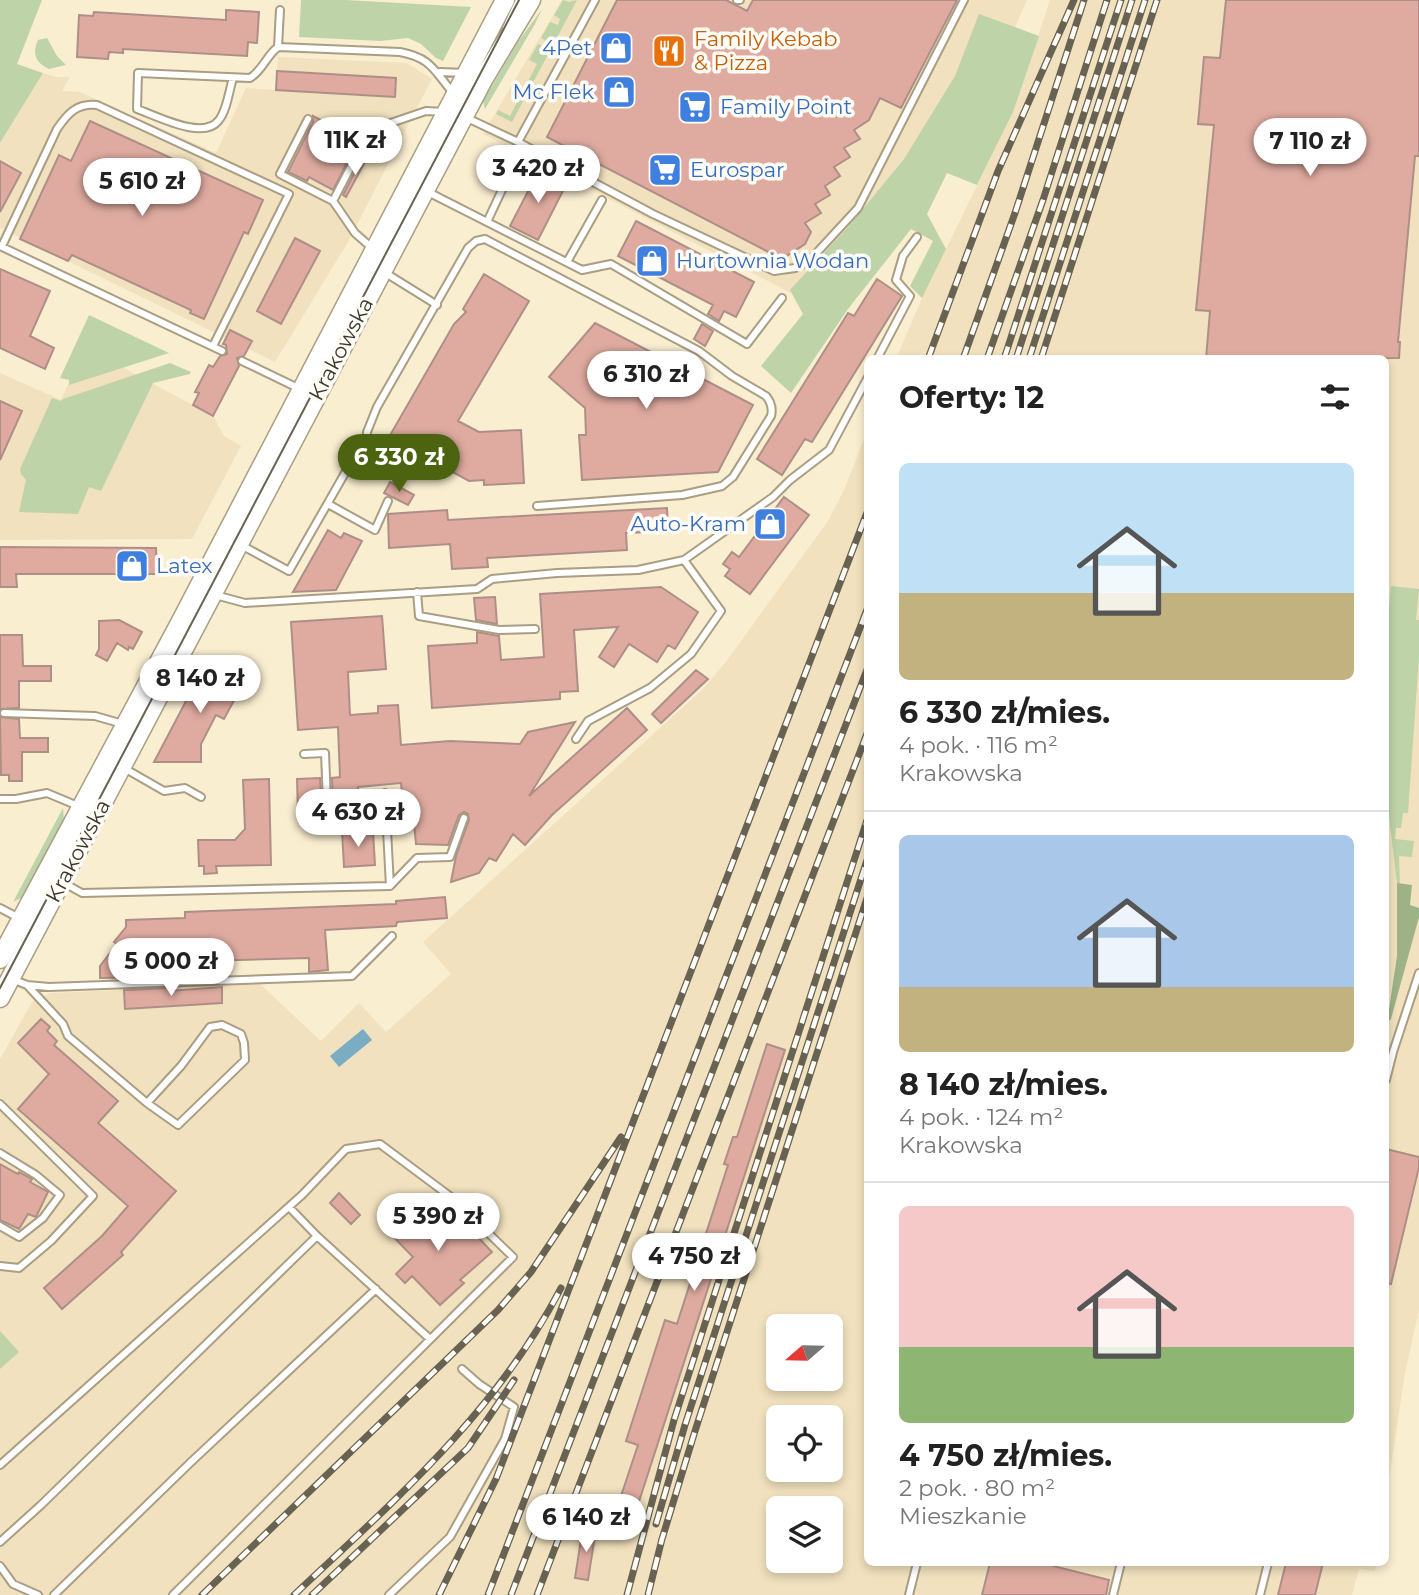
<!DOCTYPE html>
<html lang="pl">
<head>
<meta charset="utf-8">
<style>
  body { margin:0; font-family:Montserrat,sans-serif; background:#f2f2f2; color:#222; height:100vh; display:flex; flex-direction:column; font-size:26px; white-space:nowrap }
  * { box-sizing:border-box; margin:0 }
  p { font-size:23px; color:#767676 }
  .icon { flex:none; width:38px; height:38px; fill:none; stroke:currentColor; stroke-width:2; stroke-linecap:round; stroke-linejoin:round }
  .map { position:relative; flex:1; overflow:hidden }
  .side { position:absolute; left:864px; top:355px; width:525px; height:1211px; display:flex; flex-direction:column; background:#fff; border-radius:10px; box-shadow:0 4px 10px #0003 }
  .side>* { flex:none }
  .needle { width:46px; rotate:250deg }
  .buttons { position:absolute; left:766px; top:1314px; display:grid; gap:14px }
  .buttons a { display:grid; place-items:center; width:77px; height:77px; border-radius:10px; background:#fff; box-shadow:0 4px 10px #0003; font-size:35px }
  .price { position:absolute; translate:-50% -60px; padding:0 16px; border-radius:24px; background:#fff; color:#222; font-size:23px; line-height:46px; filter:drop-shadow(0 2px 4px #0008) }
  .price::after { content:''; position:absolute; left:50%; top:42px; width:21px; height:16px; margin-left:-10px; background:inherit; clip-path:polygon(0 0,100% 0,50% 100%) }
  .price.selected { background:#4c6310; color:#fff }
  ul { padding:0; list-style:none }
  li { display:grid; align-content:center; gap:14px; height:371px; padding:0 35px }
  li+li { border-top:2px solid #e0e0e0 }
  li span { display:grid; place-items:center; height:217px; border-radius:10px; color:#555 }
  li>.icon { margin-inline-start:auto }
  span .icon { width:126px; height:126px; fill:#fffc; stroke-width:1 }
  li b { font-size:30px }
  h2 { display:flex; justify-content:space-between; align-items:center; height:84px; padding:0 35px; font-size:30px }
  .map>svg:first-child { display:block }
  .built { fill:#f1e1be; fill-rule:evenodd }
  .green { fill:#bed3a8 }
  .forest { fill:#9eb288 }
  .water { fill:#7aacc4 }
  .building { fill:#dfaba0; stroke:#ae8f88; stroke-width:2 }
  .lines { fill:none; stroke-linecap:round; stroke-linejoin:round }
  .service-casing { stroke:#a99e83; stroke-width:10 }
  .secondary-casing { stroke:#a99e83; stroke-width:21 }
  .service { stroke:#fff; stroke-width:6 }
  .secondary { stroke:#fff; stroke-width:18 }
  .tram { stroke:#686252; stroke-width:2 }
  .rail-casing { stroke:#686252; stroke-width:7 }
  .rail { stroke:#fefcf6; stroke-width:4.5; stroke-dasharray:13; stroke-linecap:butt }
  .labels { text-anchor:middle; stroke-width:7; stroke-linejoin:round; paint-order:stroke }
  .food-label { font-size:21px; fill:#c56008; stroke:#fefcf6; text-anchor:start }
  .shop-label { font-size:21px; fill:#366cbe; stroke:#fefcf6; text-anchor:start }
  .street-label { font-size:21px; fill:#3c372c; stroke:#fefcf6 }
</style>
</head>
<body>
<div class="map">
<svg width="1419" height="1595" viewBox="0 0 1419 1595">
  <rect width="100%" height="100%" fill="#faeed1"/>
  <path class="built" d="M562,0H1027L1005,50L840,253L791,293L483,134Z
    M1050,0H1419V1310L1405,1373L1386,1498V359H896L922,298L1013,112Z
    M278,57L407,63L432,79L348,242L275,362L0,228V143L43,73L56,77H70L62,91L80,92L216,153L246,88L276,90Z
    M85,347L213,416L224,436L241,446L192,539L0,540V373L61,400Z
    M868,429V1563H1376L1375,1571L1359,1569L1352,1595H0V1059L32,1002L50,993L260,984L321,1041L359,1003L386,1032L451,974L423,942L702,690L725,663L828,521L844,490ZM779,1326H831V1379H779ZM779,1418H831V1470H779ZM779,1508H831V1561H779Z"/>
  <path class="green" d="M0,0H42L17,64L43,73L0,143Z
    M301,0H346L471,7L443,61L436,58L421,44L408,38L380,41L299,37Z
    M563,0L569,2L577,0L512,122L496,114L498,110L510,116L537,64L529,60L538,44L545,48L549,42L541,38L550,22L558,25L560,19L554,15Z
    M542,9L535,24L485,109L483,101L518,42Z
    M979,14L1039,36L1013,112L977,185L947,173L927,214L946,249L922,298L910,286L933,241L911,229L848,309L791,393L761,366L803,314L790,290L849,226L904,159L955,76Z
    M47,38L57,56L66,65L49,69C35,63 32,53 38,40Z
    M89,315L169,353L69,385V380L60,378Z
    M170,363L191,372L190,374L153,383L101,491L89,487L78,514L19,512L26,480L21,474L20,469L52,398L61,401L63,399Z
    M1391,586L1419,589L1416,620H1419V656L1408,813H1403L1401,828H1396L1395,839L1414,841L1412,857L1399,856L1400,884L1397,883L1386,792V637Z
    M63,808L64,820L21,898L13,902Z
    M0,1331L19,1352L0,1369Z"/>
  <path class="forest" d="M1397,883L1412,885L1410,905L1419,908V917L1391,1019L1387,1023L1397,956Z"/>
  <path class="water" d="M363,1029L372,1040L339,1067L330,1056Z"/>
  <path class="building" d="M617,0H726L747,11L753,0H957L901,108L880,98L869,120L854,130L860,139L844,148L850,157L834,167L840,176L825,186L830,195L815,204L821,213L805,223L811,232L805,244L782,259L547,137Z
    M1226,0H1419V156H1415L1398,342H1400L1399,358L1206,359L1210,311L1196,310L1214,125L1198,124L1204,57L1220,58Z
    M226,10L259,12L257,43L248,42L247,56L123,49V53L109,52L108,59L77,57L79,15L93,16L94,12L226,20Z
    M277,71L396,78L395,97L276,90Z
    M313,116L336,128L330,132L329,141L352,153L333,190L309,177L307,181L288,172L313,122Z
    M90,121L263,200L248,234L244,232L204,319L190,313L191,310L72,255L68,261L20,239L59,155L71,161Z
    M362,158L366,160L346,197L343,195Z
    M0,161L21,173L0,212Z
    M539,170L566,185L538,240L510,226Z
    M636,221L754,282L736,317L724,311L719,321L708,314L713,305L618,256Z
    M295,238L320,251L281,324L257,311Z
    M0,269L50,291L30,336L54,348L45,369L0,348Z
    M484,274L529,301L458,421L479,432L521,430L524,483L484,485V480L469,481L389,437L454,324L466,312L463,309Z
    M877,279L902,296L812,442L805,439L782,475L757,459L848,313L854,316Z
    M595,323L753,405L718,472L582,480L579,435H586L585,408L549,377Z
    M702,324L713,331L705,346L694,339Z
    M230,330L252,341L244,356L237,358L239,366L213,416L193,405L199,393L195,392L209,365L213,367L220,356L227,354L226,345L223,344Z
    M0,401L22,411L0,460Z
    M390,482L414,495L408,505L384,493Z
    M784,497L809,515L750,594L725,576L730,569L723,564L732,552L739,557Z
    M667,508L668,528L649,529V532L626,533L627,550L487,558L488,567L452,569L450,544L389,548L388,514L447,510L448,520Z
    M328,530L341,538L344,533L362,541L336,590L293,592Z
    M0,547L156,548L157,574H16L17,587H0Z
    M661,587L698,612L675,649L668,645L657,662L629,644L614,667L599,657L618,627L574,630L578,691L560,692V699L432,708L428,646L477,643V632L499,636L501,660L544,657L540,594Z
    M495,597L497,624L476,620L474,598Z
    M382,616L386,669L348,672L350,715L378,713V706L398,705L401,745L450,741L520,744L528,732L575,722L529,796L627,708L647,730L552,815L525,845L513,834L496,861L489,858L479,873L451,882L456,856L469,820L468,814L464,812L459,815L448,845L416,844L411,794L402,795L401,783L358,787V799L354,800L355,818L342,819V813H333L332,778L340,777L338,727L298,730L291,622Z
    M119,620L142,632L133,649L129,647L128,650L117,643L107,661L96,655L99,649V621Z
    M0,635H22L23,666H51V681H19V708L0,709Z
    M206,663L244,682L224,719L216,715L201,744V762H154Z
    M696,670L708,679L661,723L652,714Z
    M0,717L19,719L20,738H48V752H22V781H9V775H1Z
    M320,778L322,814H298L297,779Z
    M269,779L271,865L216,866L217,873L204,874V866H199L198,840H235L245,829L243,780Z
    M356,830V832L373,831L375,865L344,867L342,831Z
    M445,897L447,918L397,922L396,926L325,930L328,970L309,972V958L168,962V977L100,978V966L117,944L114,942L126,927V920L185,918V912L396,904V901Z
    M222,987V1003L125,1009L124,990L168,988L169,991Z
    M41,1019L50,1027L47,1031L57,1041L54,1045L118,1101L98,1123L176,1191L121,1252L123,1255L62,1309L44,1288L102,1236L128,1206L18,1109L49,1074L18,1043Z
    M767,1044L785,1050L634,1517L616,1511L638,1445L626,1441L665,1320L677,1324L728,1165L724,1164L733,1137H737Z
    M1386,1149L1419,1157V1167L1391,1284L1386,1283Z
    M0,1164L18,1174L19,1172L32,1179L30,1182L48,1192L36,1217L28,1214L19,1229L0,1220Z
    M339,1193L360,1215L351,1224L330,1203Z
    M400,1208L427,1237L454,1212L492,1252L460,1280L464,1283L440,1305L412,1276L405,1283L396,1274L413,1257L382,1225Z
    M583,1527L596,1529L588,1580L575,1578Z
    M990,1563H1053V1566L1109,1580L1106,1595H982Z
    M1286,1563H1323L1315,1595H1278Z"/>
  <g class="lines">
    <defs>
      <path id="service" d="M737,0H740
        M506,28L519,0
        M278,47L280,10
        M440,72L466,73
        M233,78C229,91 227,110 219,120C204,141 157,116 137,109L138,73L250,78C263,70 266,56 278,47L400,52C432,58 434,71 454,94
        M465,117L518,142L595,0
        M308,119L280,174L333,201
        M335,134L361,149
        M518,142L653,214L774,271L795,268L810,260L858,208L964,0
        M426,191L582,270L611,264L747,344L782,298
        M487,222L514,164
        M0,246L222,351
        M2,246L57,129C68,113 77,103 97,105L289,194L213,346
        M372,248L355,233L333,201L370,130L426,111L445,112
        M567,262L602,200
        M384,272L437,305
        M877,359L910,296L896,280L903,256L917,237
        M242,361L300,389
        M367,446V432L377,407L468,248L476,241L485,239L699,351L732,376L766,396C771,402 773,408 771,416L733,477L722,486L682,495L537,506
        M328,504L375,530L388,501
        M241,545L289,571L349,466
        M417,592L419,616L499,630L535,629
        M215,595L245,603L477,589L492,579L557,573L638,570L684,560L773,497L790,480L829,450L868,377
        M4,713L95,716L123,724
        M576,739L588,721L650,688L691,654L721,611L684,560
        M304,754L325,753L328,826
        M124,768L164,791L185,788L201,797
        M385,793L390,886
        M0,799H16L47,793L78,806
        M310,827L387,822
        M64,883L82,893L390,886L417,858L450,857L464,818
        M0,908L19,918
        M12,979L27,985L49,987L352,976L392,936
        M27,985L63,1024L68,1036L147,1103L178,1125L245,1060L244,1043L241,1034L222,1025L210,1027L181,1066L147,1103
        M1386,1080L1393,1052L1419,973
        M0,1104L93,1196L51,1241L19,1268L0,1266
        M0,1153L36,1175L60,1195L43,1218L19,1237L0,1226
        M289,1207L317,1236
        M0,1465L302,1195L346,1149L380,1144L451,1197L513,1257L173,1595
        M0,1542L41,1505L317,1236L430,1339
        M0,1566L13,1584L38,1595
        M54,1595L191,1462L376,1289
        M389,1595L450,1537L505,1439L514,1407L479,1384L462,1369
        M909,1595L917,1563
        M1113,1595L1121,1563
        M1260,1595L1268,1563"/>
      <path id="secondary" d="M0,959L180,623L505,0
        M0,998L484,78L531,0"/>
    </defs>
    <use href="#service" class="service-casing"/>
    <use href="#secondary" class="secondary-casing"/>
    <use href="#service" class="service"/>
    <use href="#secondary" class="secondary"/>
    <path class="tram" d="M0,988L519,0"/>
    <defs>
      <path id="rail" d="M928,359L998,171L1074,0
        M963,359L1015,213L1084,0
        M987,359L1043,200L1107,0
        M1004,359L1121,0
        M1016,359L1132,0
        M1029,359L1145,0
        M1041,359L1157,0
        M656,1524L685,1425L868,857
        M202,1595L498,1310L531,1272L621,1137
        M294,1595C395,1500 496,1413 561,1288
        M312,1595L468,1448L514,1380
        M439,1595L496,1479L868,510
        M488,1595L868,607
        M511,1595L868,667
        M537,1595L868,731
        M627,1595L674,1420L868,817
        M648,1595L662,1539L695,1431L868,895"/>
    </defs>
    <use href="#rail" class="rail-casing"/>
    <use href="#rail" class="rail"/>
  </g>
  <defs>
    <symbol id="shop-square" viewBox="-11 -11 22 22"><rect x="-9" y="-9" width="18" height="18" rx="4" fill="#3f7fe0" stroke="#fefcf6"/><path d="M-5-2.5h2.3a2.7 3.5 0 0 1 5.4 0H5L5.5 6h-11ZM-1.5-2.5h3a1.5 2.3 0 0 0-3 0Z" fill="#fff"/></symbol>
    <symbol id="restaurant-square" viewBox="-11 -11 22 22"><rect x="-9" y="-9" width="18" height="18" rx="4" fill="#e8710a" stroke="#fefcf6"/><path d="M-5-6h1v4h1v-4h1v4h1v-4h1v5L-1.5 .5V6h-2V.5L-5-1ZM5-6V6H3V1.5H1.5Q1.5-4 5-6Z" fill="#fff"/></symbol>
    <symbol id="supermarket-square" viewBox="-11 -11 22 22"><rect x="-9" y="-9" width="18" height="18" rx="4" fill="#3f7fe0" stroke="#fefcf6"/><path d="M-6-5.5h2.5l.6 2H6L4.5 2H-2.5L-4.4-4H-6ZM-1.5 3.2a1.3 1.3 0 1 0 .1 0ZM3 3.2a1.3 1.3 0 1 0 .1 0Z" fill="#fff"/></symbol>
  </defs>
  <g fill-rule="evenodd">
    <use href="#shop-square" x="597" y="29" width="38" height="38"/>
    <use href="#restaurant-square" x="650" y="32" width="38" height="38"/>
    <use href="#shop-square" x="600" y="73" width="38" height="38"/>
    <use href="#supermarket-square" x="676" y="88" width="38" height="38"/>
    <use href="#supermarket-square" x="646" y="151" width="38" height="38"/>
    <use href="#shop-square" x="633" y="242" width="38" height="38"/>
    <use href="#shop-square" x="751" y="505" width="38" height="38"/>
    <use href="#shop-square" x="113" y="547" width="38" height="38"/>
  </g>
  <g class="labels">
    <g class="food-label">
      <text x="694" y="46">Family Kebab<tspan x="694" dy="24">&amp; Pizza</tspan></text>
    </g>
    <g class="shop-label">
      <text x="592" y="55" text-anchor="end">4Pet</text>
      <text x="594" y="99" text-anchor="end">Mc Flek</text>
      <text x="720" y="114">Family Point</text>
      <text x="690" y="177">Eurospar</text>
      <text x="676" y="268">Hurtownia Wodan</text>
      <text x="746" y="531" text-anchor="end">Auto-Kram</text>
      <text x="156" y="573">Latex</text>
    </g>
    <g class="street-label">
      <text transform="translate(341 349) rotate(-62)" y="7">Krakowska</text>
      <text transform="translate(78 851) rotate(-62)" y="7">Krakowska</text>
    </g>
  </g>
</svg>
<div class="buttons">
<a><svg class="needle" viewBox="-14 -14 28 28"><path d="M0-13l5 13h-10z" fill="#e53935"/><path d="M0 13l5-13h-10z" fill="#767676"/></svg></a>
<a><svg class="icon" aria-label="locate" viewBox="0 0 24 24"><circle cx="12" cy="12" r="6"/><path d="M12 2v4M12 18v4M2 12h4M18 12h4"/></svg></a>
<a><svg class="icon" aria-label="layers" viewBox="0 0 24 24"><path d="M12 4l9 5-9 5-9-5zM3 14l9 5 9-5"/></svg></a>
</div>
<b class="price" style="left:355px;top:177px">11K zł</b>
<b class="price" style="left:1310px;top:178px">7 110 zł</b>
<b class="price" style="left:538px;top:205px">3 420 zł</b>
<b class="price" style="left:142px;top:218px">5 610 zł</b>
<b class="price" style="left:646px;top:411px">6 310 zł</b>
<b class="price selected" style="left:399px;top:494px">6 330 zł</b>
<b class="price" style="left:200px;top:715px">8 140 zł</b>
<b class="price" style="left:358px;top:849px">4 630 zł</b>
<b class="price" style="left:171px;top:998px">5 000 zł</b>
<b class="price" style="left:438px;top:1253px">5 390 zł</b>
<b class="price" style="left:694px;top:1293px">4 750 zł</b>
<b class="price" style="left:586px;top:1554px">6 140 zł</b>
<section class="side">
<h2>Oferty: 12<svg class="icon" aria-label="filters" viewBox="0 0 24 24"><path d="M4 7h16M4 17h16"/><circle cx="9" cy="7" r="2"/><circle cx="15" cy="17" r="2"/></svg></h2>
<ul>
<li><span style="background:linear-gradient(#bfe0f5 60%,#c2b280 0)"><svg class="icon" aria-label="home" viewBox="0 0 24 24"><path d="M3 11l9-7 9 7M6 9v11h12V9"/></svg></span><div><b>6 330 zł/mies.</b><p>4 pok. · 116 m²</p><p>Krakowska</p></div></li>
<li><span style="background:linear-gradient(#a9c7e8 70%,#c2b280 0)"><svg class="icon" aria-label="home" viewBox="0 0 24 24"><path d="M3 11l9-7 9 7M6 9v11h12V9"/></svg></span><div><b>8 140 zł/mies.</b><p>4 pok. · 124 m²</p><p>Krakowska</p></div></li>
<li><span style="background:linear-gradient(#f6c9c9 65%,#8fb573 0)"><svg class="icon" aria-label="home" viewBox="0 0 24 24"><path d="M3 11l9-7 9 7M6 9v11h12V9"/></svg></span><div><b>4 750 zł/mies.</b><p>2 pok. · 80 m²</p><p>Mieszkanie</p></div></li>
</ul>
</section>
</div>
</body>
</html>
